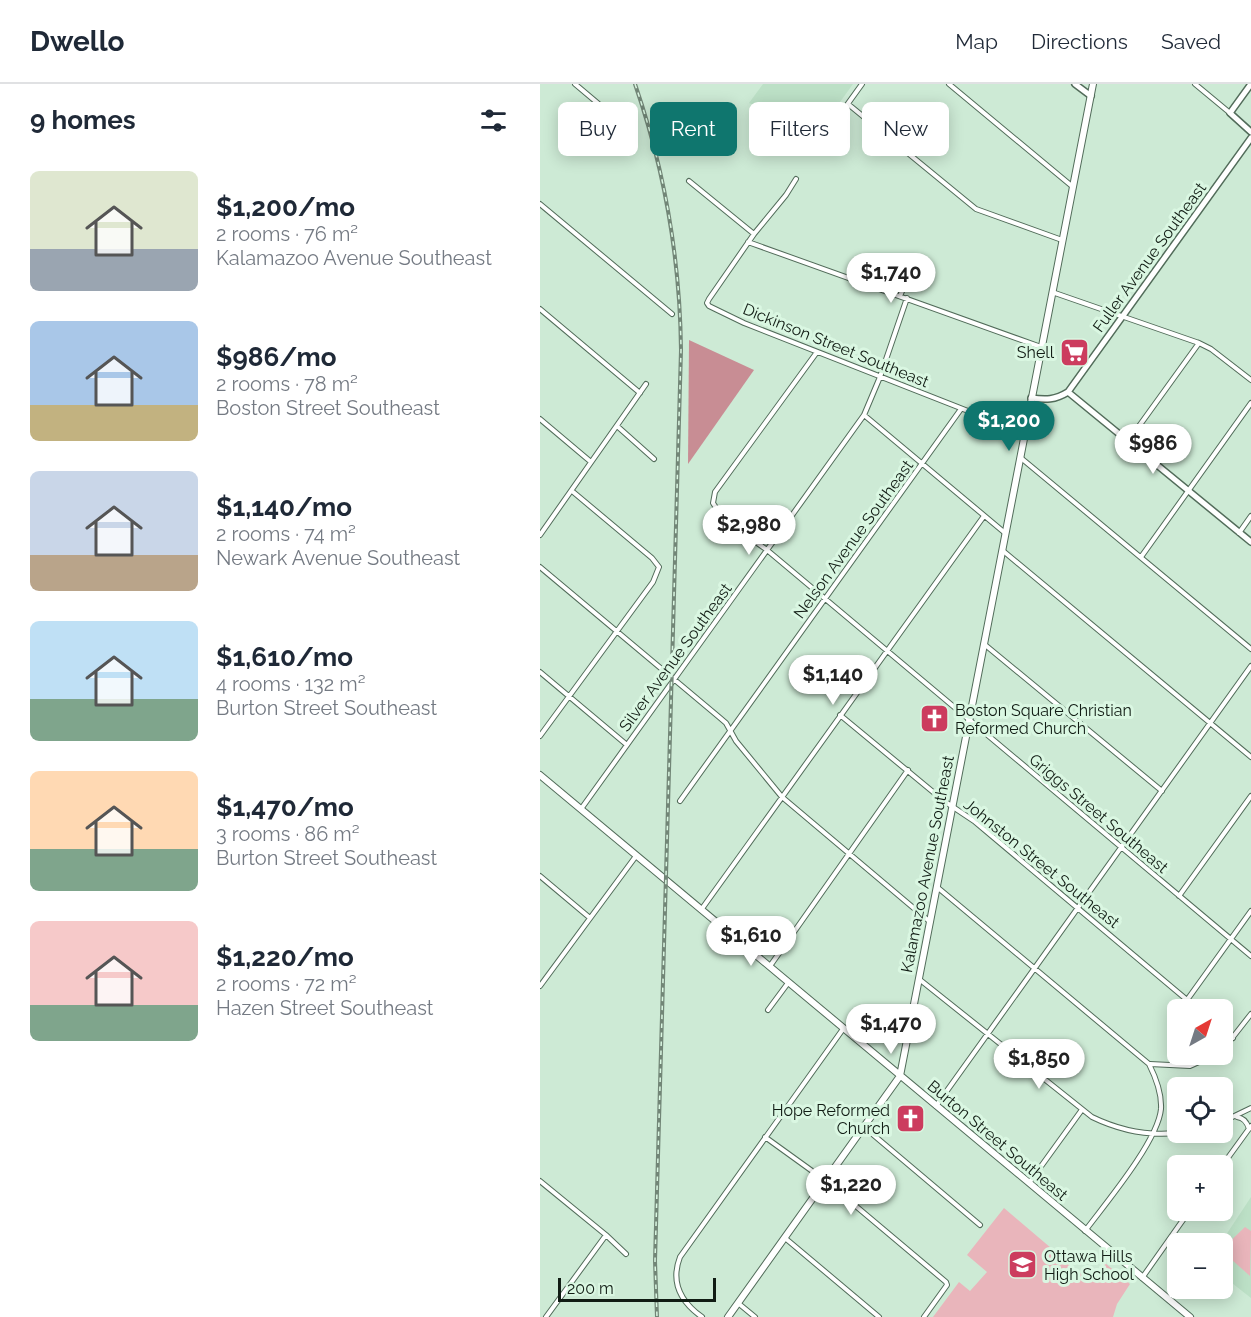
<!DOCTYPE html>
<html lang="en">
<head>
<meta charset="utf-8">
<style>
  body { margin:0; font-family:Raleway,sans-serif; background:#f6f6f7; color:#1f2937; height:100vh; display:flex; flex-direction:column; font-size:22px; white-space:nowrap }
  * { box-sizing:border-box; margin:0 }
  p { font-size:20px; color:#747a83 }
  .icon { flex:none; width:33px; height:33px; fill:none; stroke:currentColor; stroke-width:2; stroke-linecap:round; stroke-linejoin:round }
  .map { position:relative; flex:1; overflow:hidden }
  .drawer { display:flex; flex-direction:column; background:#fff; width:540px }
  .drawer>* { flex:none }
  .hud { position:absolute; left:18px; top:18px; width:570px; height:54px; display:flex; gap:12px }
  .needle { width:39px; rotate:39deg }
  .tools { position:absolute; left:627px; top:915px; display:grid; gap:12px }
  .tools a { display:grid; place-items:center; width:66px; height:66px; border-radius:9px; background:#fff; box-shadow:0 3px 15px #0003; font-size:30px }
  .scale { position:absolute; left:18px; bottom:15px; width:158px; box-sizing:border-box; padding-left:6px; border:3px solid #111c14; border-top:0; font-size:16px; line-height:21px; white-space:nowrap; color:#111c14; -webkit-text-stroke:4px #daf7e2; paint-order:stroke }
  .price { position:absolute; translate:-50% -51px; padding:0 14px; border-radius:21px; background:#fff; color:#222; font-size:20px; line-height:39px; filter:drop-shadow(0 2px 3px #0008) }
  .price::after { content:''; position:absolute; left:50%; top:36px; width:18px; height:14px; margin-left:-9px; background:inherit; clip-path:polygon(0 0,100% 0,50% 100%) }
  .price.selected { background:#0f766e; color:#fff }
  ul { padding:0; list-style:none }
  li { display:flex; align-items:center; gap:18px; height:150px; padding:0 30px }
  li span { display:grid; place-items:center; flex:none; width:168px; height:120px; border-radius:9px; color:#555 }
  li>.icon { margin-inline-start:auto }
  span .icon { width:72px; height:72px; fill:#fffc; stroke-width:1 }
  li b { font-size:26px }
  h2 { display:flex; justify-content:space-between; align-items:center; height:72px; padding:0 30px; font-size:26px }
  .chip { padding:0 21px; border-radius:9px; background:#fff; box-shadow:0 3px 15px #0003; font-size:21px; line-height:54px }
  .chip.selected { background:#0f766e; color:#fff }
  header { display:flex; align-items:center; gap:36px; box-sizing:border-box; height:84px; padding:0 30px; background:#fff; border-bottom:2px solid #e0e1e3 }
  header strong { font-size:28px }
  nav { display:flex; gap:33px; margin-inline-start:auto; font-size:21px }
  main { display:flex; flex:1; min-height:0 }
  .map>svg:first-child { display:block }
  .built { fill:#bce0c6 }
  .green { fill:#e9b5bb }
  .forest { fill:#c88d94 }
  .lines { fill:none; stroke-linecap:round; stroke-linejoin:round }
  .minor-casing { stroke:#526c5a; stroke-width:6 }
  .tertiary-casing { stroke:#526c5a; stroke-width:8 }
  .secondary-casing { stroke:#526c5a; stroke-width:8 }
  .minor { stroke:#fff; stroke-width:4 }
  .tertiary { stroke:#fff; stroke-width:5 }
  .secondary { stroke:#fff; stroke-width:6 }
  .rail-casing { stroke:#728677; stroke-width:4 }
  .rail { stroke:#daf7e2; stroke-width:1.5; stroke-dasharray:4.5; stroke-linecap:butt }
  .labels { text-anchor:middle; stroke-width:6; stroke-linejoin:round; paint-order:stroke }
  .street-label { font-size:16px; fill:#111c14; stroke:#daf7e2 }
  .poi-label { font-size:16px; fill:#111c14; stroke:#daf7e2; text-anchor:end }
</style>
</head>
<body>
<header>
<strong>Dwello</strong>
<nav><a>Map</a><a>Directions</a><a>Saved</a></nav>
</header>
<main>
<section class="drawer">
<h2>9 homes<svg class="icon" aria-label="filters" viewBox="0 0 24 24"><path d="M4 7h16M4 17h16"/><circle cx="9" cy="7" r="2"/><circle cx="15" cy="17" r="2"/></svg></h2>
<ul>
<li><span style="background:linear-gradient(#dfe7d0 65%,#9aa5b1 0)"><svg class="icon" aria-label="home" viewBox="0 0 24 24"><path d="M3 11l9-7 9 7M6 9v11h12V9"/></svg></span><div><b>$1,200/mo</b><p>2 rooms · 76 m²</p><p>Kalamazoo Avenue Southeast</p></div></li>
<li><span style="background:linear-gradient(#a9c7e8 70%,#c2b280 0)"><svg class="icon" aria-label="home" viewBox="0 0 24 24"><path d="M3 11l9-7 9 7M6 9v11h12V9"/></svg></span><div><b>$986/mo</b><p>2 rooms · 78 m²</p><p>Boston Street Southeast</p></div></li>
<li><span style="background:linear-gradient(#c9d6e8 70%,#b9a48a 0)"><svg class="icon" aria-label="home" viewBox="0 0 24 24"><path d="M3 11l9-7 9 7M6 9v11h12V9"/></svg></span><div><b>$1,140/mo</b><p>2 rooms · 74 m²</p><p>Newark Avenue Southeast</p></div></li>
<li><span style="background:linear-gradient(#bfe0f5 65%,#7fa58c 0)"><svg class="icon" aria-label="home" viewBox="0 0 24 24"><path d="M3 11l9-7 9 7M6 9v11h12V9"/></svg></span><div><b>$1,610/mo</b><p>4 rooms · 132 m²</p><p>Burton Street Southeast</p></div></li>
<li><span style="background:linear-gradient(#ffd9b3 65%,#7fa58c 0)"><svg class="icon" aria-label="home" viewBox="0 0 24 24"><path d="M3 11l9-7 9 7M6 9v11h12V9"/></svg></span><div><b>$1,470/mo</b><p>3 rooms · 86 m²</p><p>Burton Street Southeast</p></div></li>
<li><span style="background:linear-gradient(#f6c9c9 70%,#7fa58c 0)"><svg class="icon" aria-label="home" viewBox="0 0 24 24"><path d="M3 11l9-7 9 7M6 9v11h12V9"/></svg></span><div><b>$1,220/mo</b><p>2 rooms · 72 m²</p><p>Hazen Street Southeast</p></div></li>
</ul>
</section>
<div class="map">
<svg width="711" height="1233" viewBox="0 0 711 1233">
  <rect width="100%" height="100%" fill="#cdead5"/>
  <path class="built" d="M223,0H313L279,47L209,19Z
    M711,1113V1214L683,1192L682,1160H680Z"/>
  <path class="green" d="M464,1124L551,1198L565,1179L590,1200L577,1220L573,1233H393L419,1198L430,1207L447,1188L427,1171Z
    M705,1143L711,1147L710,1192L683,1168V1164Z"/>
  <path class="forest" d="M149,256L214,286L148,380Z"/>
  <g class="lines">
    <defs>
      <path id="minor" d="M35,0L73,32
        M409,0L533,103
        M655,0L690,29
        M308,20L436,125L522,156
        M273,68L322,0
        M256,95L246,111L214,150L169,215L167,219L169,222L204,239L484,349
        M149,97L214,150
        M0,120L132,230
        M208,158L501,263
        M512,208L659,259L671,265L711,296
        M360,212L374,179
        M0,225L100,309
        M277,268L175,408L173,419C185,439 208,452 227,466L711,872
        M324,331L465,449
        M0,335L51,378
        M77,342L114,375
        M589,356L659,259
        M481,374L711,565
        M699,449L711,432
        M0,451L106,300
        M462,466L711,673
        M601,473L711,319
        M0,483L179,633L186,639L196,657L242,713L389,837
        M444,560L622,707
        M0,588L87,661
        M300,631L404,717L434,737L659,926
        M0,652L113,498L119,483L112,474L32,407
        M140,717L421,325
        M41,725L324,331L340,293L367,214
        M0,792L50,834
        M397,803L609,980C616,994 622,1009 621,1025C618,1057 566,1119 545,1147
        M639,812L711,712
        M161,826L444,432
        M230,882L368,686
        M379,895L552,1033C581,1047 613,1053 644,1048
        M0,902L96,772
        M647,916L711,827
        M228,926L248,899
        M682,945L693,954
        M682,967L711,930
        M610,980L650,982L677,970
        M396,1022L711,582
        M697,1033C704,1034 707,1038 709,1045
        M682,1038L711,1024
        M324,1043L440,1141
        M225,1053L286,1097L406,1198L407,1201L384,1233
        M682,1082L711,1042
        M0,1097L66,1151L86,1170
        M489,1099L541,1027
        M245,1154L339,1233
        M602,1194L650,1126
        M198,1219L215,1233
        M6,1233L66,1151
        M162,1233C141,1218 130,1199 140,1173L303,945"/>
      <path id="tertiary" d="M535,0L551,12
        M711,0L690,29L711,48
        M528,308L711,458
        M491,314C506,316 515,316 528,308L711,54"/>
      <path id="secondary" d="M0,691L650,1233
        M188,1233L360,992L553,0"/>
    </defs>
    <use href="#minor" class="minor-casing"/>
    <use href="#tertiary" class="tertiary-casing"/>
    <use href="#secondary" class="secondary-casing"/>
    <use href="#minor" class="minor"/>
    <use href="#tertiary" class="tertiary"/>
    <use href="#secondary" class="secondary"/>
    <defs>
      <path id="rail" d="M95,0C125,87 140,174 141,266L115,1177L117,1233"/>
    </defs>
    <use href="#rail" class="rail-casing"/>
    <use href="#rail" class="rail"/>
  </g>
  <defs>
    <symbol id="supermarket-square" viewBox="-11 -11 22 22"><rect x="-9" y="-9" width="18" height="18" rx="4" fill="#cc3c5e" stroke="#daf7e2"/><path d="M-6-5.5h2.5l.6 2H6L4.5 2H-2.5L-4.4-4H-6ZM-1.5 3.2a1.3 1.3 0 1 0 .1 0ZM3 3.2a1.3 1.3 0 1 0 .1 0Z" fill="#fff"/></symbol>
    <symbol id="church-square" viewBox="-11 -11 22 22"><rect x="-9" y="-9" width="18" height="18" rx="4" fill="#cc3c5e" stroke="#daf7e2"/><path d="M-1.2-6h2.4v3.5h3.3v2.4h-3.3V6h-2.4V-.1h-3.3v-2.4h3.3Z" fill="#fff"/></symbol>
    <symbol id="school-square" viewBox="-11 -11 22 22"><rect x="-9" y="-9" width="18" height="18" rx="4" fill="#cc3c5e" stroke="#daf7e2"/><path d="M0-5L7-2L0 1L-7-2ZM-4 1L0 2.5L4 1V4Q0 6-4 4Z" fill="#fff"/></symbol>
  </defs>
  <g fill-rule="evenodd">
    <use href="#supermarket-square" x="518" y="252" width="33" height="33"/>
    <use href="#church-square" x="378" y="618" width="33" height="33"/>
    <use href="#church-square" x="354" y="1018" width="33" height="33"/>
    <use href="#school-square" x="466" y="1164" width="33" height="33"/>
  </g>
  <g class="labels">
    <g class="street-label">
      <text transform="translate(609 173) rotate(-54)" y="6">Fuller Avenue Southeast</text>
      <text transform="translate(296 261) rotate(22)" y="6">Dickinson Street Southeast</text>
      <text transform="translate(313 455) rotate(-54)" y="6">Nelson Avenue Southeast</text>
      <text transform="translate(135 573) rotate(-54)" y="6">Silver Avenue Southeast</text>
      <text transform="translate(559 729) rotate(40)" y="6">Griggs Street Southeast</text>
      <text transform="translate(502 779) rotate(39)" y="6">Johnston Street Southeast</text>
      <text transform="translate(387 780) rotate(-79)" y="6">Kalamazoo Avenue Southeast</text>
      <text transform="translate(458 1056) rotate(40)" y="6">Burton Street Southeast</text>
    </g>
    <g class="poi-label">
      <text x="514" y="274">Shell</text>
      <text x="415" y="632" text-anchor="start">Boston Square Christian<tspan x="415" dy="18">Reformed Church</tspan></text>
      <text x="350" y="1032">Hope Reformed<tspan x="350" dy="18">Church</tspan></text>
      <text x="504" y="1178" text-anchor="start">Ottawa Hills<tspan x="504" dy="18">High School</tspan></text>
    </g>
  </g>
</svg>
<div class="tools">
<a><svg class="needle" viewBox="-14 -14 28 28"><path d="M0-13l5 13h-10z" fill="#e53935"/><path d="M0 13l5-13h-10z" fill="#747a83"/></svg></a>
<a><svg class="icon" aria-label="locate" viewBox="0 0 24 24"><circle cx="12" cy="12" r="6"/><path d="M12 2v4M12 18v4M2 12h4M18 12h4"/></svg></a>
<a>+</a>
<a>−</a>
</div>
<div class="scale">200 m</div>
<b class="price" style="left:351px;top:220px">$1,740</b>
<b class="price selected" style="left:469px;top:368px">$1,200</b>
<b class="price" style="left:613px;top:391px">$986</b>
<b class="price" style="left:209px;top:472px">$2,980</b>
<b class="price" style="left:293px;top:622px">$1,140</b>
<b class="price" style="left:211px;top:883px">$1,610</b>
<b class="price" style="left:351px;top:971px">$1,470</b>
<b class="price" style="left:499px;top:1006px">$1,850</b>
<b class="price" style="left:311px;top:1132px">$1,220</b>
<div class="hud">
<a class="chip">Buy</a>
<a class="chip selected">Rent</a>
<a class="chip">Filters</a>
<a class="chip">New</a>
</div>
</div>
</main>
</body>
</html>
